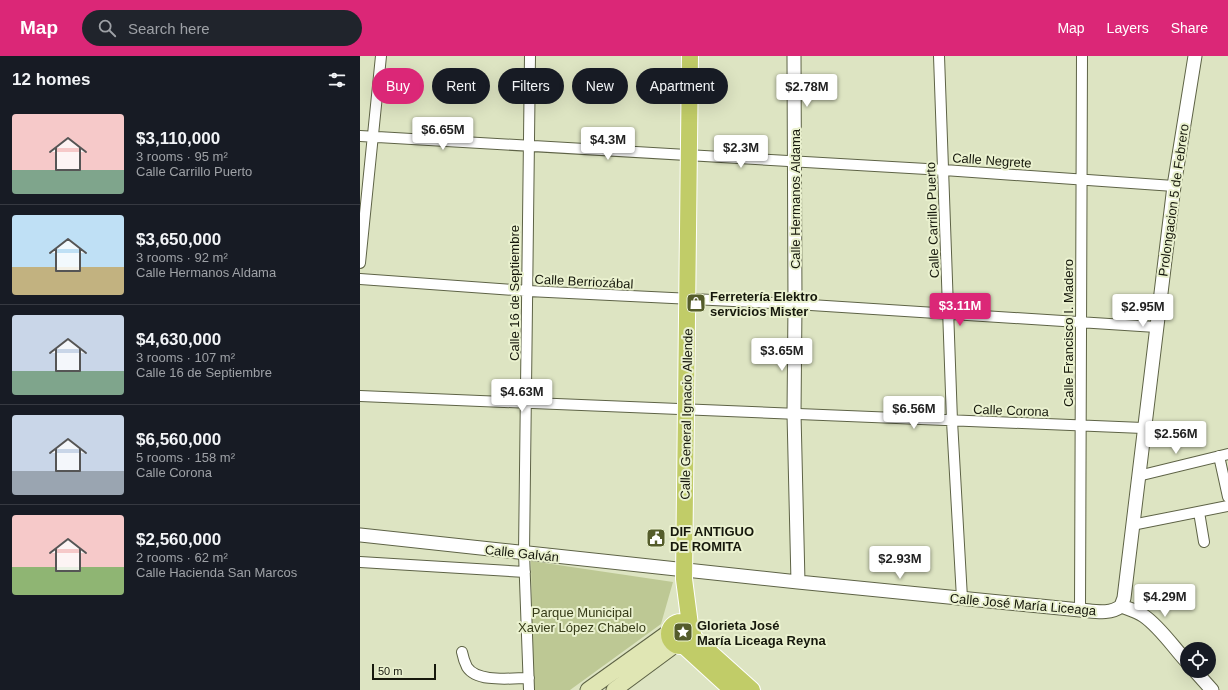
<!DOCTYPE html>
<html lang="en">
<head>
<meta charset="utf-8">
<style>
  body { margin:0; font-family:Arial,sans-serif; background:#20242c; color:#f1f3f6; height:100vh; display:flex; flex-direction:column; font-size:15px; white-space:nowrap }
  * { box-sizing:border-box; margin:0 }
  p { font-size:13px; color:#9ea1a6 }
  .icon { flex:none; width:22px; height:22px; fill:none; stroke:currentColor; stroke-width:2; stroke-linecap:round; stroke-linejoin:round }
  .map { position:relative; flex:1; overflow:hidden }
  .details { display:flex; flex-direction:column; background:#171b24; width:360px }
  .details>* { flex:none }
  .guide { position:absolute; left:12px; top:12px; width:380px; height:36px; display:flex; gap:8px }
  .controls { position:absolute; left:820px; top:586px; display:grid; gap:8px }
  .controls a { display:grid; place-items:center; width:36px; height:36px; border-radius:50%; background:#171b24; box-shadow:0 4px 16px #0002; font-size:20px }
  .scale { position:absolute; left:12px; bottom:10px; width:64px; box-sizing:border-box; padding-left:4px; border:2px solid #16180c; border-top:0; font-size:11px; line-height:14px; white-space:nowrap; color:#16180c; -webkit-text-stroke:3px #eaf1cf; paint-order:stroke }
  .price { position:absolute; translate:-50% -34px; padding:0 9px; border-radius:4px; background:#fff; color:#222; font-size:13px; line-height:26px; filter:drop-shadow(0 1px 2px #0008) }
  .price::after { content:''; position:absolute; left:50%; top:24px; width:12px; height:9px; margin-left:-6px; background:inherit; clip-path:polygon(0 0,100% 0,50% 100%) }
  .price.on { background:#db2777; color:#fff }
  ul { padding:0; list-style:none }
  li { display:flex; align-items:center; gap:12px; height:100px; padding:0 12px }
  li+li { border-top:1px solid #363941 }
  li span { display:grid; place-items:center; flex:none; width:112px; height:80px; border-radius:4px; color:#555 }
  li>.icon { margin-inline-start:auto }
  span .icon { width:48px; height:48px; fill:#fffc; stroke-width:1 }
  li b { font-size:17px }
  h2 { display:flex; justify-content:space-between; align-items:center; height:48px; padding:0 12px; font-size:17px }
  .pill { padding:0 14px; border-radius:18px; background:#171b24; box-shadow:0 4px 16px #0002; font-size:14px; line-height:36px }
  .pill.on { background:#db2777; color:#fff }
  header { display:flex; align-items:center; gap:24px; box-sizing:border-box; height:56px; padding:0 20px; background:#db2777; color:#fff }
  header strong { font-size:19px }
  nav { display:flex; gap:22px; margin-inline-start:auto; font-size:14px }
  .search { width:280px; height:36px; background:#20242c; display:flex; align-items:center; gap:10px; box-sizing:border-box; padding:0 14px; border-radius:22px; color:#9ea1a6; font-size:15px }
  main { display:flex; flex:1; min-height:0 }
  .map>svg:first-child { display:block }
  .green { fill:#bdc894 }
  .lines { fill:none; stroke-linecap:round; stroke-linejoin:round }
  .minor-casing { stroke:#5e6346; stroke-width:12 }
  .tertiary-casing { stroke:#5e6346; stroke-width:15 }
  .secondary-casing { stroke:#5e6346; stroke-width:17 }
  .primary-casing { stroke:#fff; stroke-width:18 }
  .minor { stroke:#fff; stroke-width:10 }
  .tertiary { stroke:#fff; stroke-width:13 }
  .secondary { stroke:#e0e6b4; stroke-width:15 }
  .primary { stroke:#c1cc68; stroke-width:16 }
  .labels { text-anchor:middle; stroke-width:4; stroke-linejoin:round; paint-order:stroke }
  .street-label { font-size:13px; fill:#16180c; stroke:#eaf1cf }
  .poi-label { font-size:13px; font-weight:bold; fill:#16180c; stroke:#eaf1cf; text-anchor:start }
  .park-label { font-size:13px; fill:#373c18; stroke:#eaf1cf }
</style>
</head>
<body>
<header>
<strong>Map</strong>
<div class="search"><svg class="icon" aria-label="search" viewBox="0 0 24 24"><circle cx="10" cy="10" r="6"/><path d="M15 15l6 6"/></svg>Search here</div>
<nav><a>Map</a><a>Layers</a><a>Share</a></nav>
</header>
<main>
<section class="details">
<h2>12 homes<svg class="icon" aria-label="filters" viewBox="0 0 24 24"><path d="M4 7h16M4 17h16"/><circle cx="9" cy="7" r="2"/><circle cx="15" cy="17" r="2"/></svg></h2>
<ul>
<li><span style="background:linear-gradient(#f6c9c9 70%,#7fa58c 0)"><svg class="icon" aria-label="home" viewBox="0 0 24 24"><path d="M3 11l9-7 9 7M6 9v11h12V9"/></svg></span><div><b>$3,110,000</b><p>3 rooms · 95 m²</p><p>Calle Carrillo Puerto</p></div></li>
<li><span style="background:linear-gradient(#bfe0f5 65%,#c2b280 0)"><svg class="icon" aria-label="home" viewBox="0 0 24 24"><path d="M3 11l9-7 9 7M6 9v11h12V9"/></svg></span><div><b>$3,650,000</b><p>3 rooms · 92 m²</p><p>Calle Hermanos Aldama</p></div></li>
<li><span style="background:linear-gradient(#c9d6e8 70%,#7fa58c 0)"><svg class="icon" aria-label="home" viewBox="0 0 24 24"><path d="M3 11l9-7 9 7M6 9v11h12V9"/></svg></span><div><b>$4,630,000</b><p>3 rooms · 107 m²</p><p>Calle 16 de Septiembre</p></div></li>
<li><span style="background:linear-gradient(#c9d6e8 70%,#9aa5b1 0)"><svg class="icon" aria-label="home" viewBox="0 0 24 24"><path d="M3 11l9-7 9 7M6 9v11h12V9"/></svg></span><div><b>$6,560,000</b><p>5 rooms · 158 m²</p><p>Calle Corona</p></div></li>
<li><span style="background:linear-gradient(#f6c9c9 65%,#8fb573 0)"><svg class="icon" aria-label="home" viewBox="0 0 24 24"><path d="M3 11l9-7 9 7M6 9v11h12V9"/></svg></span><div><b>$2,560,000</b><p>2 rooms · 62 m²</p><p>Calle Hacienda San Marcos</p></div></li>
</ul>
</section>
<div class="map">
<svg width="868" height="634" viewBox="0 0 868 634">
  <rect width="100%" height="100%" fill="#dde4c2"/>
  <path class="green" d="M171,505L313,526L301,568L210,634H173Z"/>
  <g class="lines">
    <defs>
      <path id="minor" d="M579,0L592,365L602,542
        M0,80L584,114L814,130
        M0,207L21,0
        M0,223L168,235L435,248L796,271
        M0,340L783,372
        M859,400L868,441
        M778,420L868,398
        M839,456L844,486
        M772,469L868,450
        M0,506L165,516
        M720,554L722,0
        M102,596C103,601 105,607 107,611C117,627 152,622 169,622
        M169,634L164,497L170,0"/>
      <path id="tertiary" d="M434,0L435,248L434,358L438,526
        M0,479L438,526L720,554C734,555 750,559 761,550
        M761,550L764,542L814,130L835,0
        M761,550C769,553 777,555 784,560C800,571 814,592 827,606
        M835,615L852,634"/>
      <path id="secondary" d="M228,634L309,576
        M254,634L315,589"/>
      <path id="primary" d="M309 578a12 12 0 1 1 24 0a12 12 0 1 1-24 0Z
        M330,569L324,523L330,0
        M333,581L392,634
        M324,590L372,634"/>
    </defs>
    <use href="#minor" class="minor-casing"/>
    <use href="#tertiary" class="tertiary-casing"/>
    <use href="#secondary" class="secondary-casing"/>
    <use href="#primary" class="primary-casing"/>
    <use href="#minor" class="minor"/>
    <use href="#tertiary" class="tertiary"/>
    <use href="#secondary" class="secondary"/>
    <use href="#primary" class="primary"/>
  </g>
  <defs>
    <symbol id="shop-square" viewBox="-11 -11 22 22"><rect x="-9" y="-9" width="18" height="18" rx="4" fill="#545c2b" stroke="#eaf1cf"/><path d="M-5-2.5h2.3a2.7 3.5 0 0 1 5.4 0H5L5.5 6h-11ZM-1.5-2.5h3a1.5 2.3 0 0 0-3 0Z" fill="#fff"/></symbol>
    <symbol id="civic-square" viewBox="-11 -11 22 22"><rect x="-9" y="-9" width="18" height="18" rx="4" fill="#545c2b" stroke="#eaf1cf"/><path d="M-.6-6.5H3V-4.5H.6V-3L4-1V1h2V6H-6V1h2V-1L-.6-3ZM-1.2 2.5V6h2.4V2.5Z" fill="#fff"/></symbol>
    <symbol id="sight-square" viewBox="-11 -11 22 22"><rect x="-9" y="-9" width="18" height="18" rx="4" fill="#545c2b" stroke="#eaf1cf"/><path d="M0-6L1.8-2.2L6-1.7L2.9 1.2L3.7 5.4L0 3.3L-3.7 5.4L-2.9 1.2L-6-1.7L-1.8-2.2Z" fill="#fff"/></symbol>
  </defs>
  <g fill-rule="evenodd">
    <use href="#shop-square" x="325" y="236" width="22" height="22"/>
    <use href="#civic-square" x="285" y="471" width="22" height="22"/>
    <use href="#sight-square" x="312" y="565" width="22" height="22"/>
  </g>
  <g class="labels">
    <g class="street-label">
      <text transform="translate(632 104) rotate(4)" y="5">Calle Negrete</text>
      <text transform="translate(435 143) rotate(-90)" y="5">Calle Hermanos Aldama</text>
      <text transform="translate(813 144) rotate(-82)" y="5">Prolongacion 5 de Febrero</text>
      <text transform="translate(572 164) rotate(-92)" y="5">Calle Carrillo Puerto</text>
      <text transform="translate(224 225) rotate(3)" y="5">Calle Berriozábal</text>
      <text transform="translate(154 237) rotate(-90)" y="5">Calle 16 de Septiembre</text>
      <text transform="translate(708 277) rotate(-90)" y="5">Calle Francisco I. Madero</text>
      <text transform="translate(651 354) rotate(2)" y="5">Calle Corona</text>
      <text transform="translate(326 358) rotate(-89)" y="5">Calle General Ignacio Allende</text>
      <text transform="translate(162 497) rotate(6)" y="5">Calle Galván</text>
      <text transform="translate(663 548) rotate(5)" y="5">Calle José María Liceaga</text>
    </g>
    <g class="poi-label">
      <text x="350" y="245">Ferretería Elektro<tspan x="350" dy="15">servicios Mister</tspan></text>
      <text x="310" y="480">DIF ANTIGUO<tspan x="310" dy="15">DE ROMITA</tspan></text>
      <text x="337" y="574">Glorieta José<tspan x="337" dy="15">María Liceaga Reyna</tspan></text>
    </g>
    <g class="park-label">
      <text x="222" y="561">Parque Municipal<tspan x="222" dy="15">Xavier López Chabelo</tspan></text>
    </g>
  </g>
</svg>
<div class="controls">
<a><svg class="icon" aria-label="locate" viewBox="0 0 24 24"><circle cx="12" cy="12" r="6"/><path d="M12 2v4M12 18v4M2 12h4M18 12h4"/></svg></a>
</div>
<div class="scale">50 m</div>
<b class="price" style="left:447px;top:52px">$2.78M</b>
<b class="price" style="left:83px;top:95px">$6.65M</b>
<b class="price" style="left:248px;top:105px">$4.3M</b>
<b class="price" style="left:381px;top:113px">$2.3M</b>
<b class="price on" style="left:600px;top:271px">$3.11M</b>
<b class="price" style="left:783px;top:272px">$2.95M</b>
<b class="price" style="left:422px;top:316px">$3.65M</b>
<b class="price" style="left:162px;top:357px">$4.63M</b>
<b class="price" style="left:554px;top:374px">$6.56M</b>
<b class="price" style="left:816px;top:399px">$2.56M</b>
<b class="price" style="left:540px;top:524px">$2.93M</b>
<b class="price" style="left:805px;top:562px">$4.29M</b>
<div class="guide">
<a class="pill on">Buy</a>
<a class="pill">Rent</a>
<a class="pill">Filters</a>
<a class="pill">New</a>
<a class="pill">Apartment</a>
</div>
</div>
</main>
</body>
</html>
